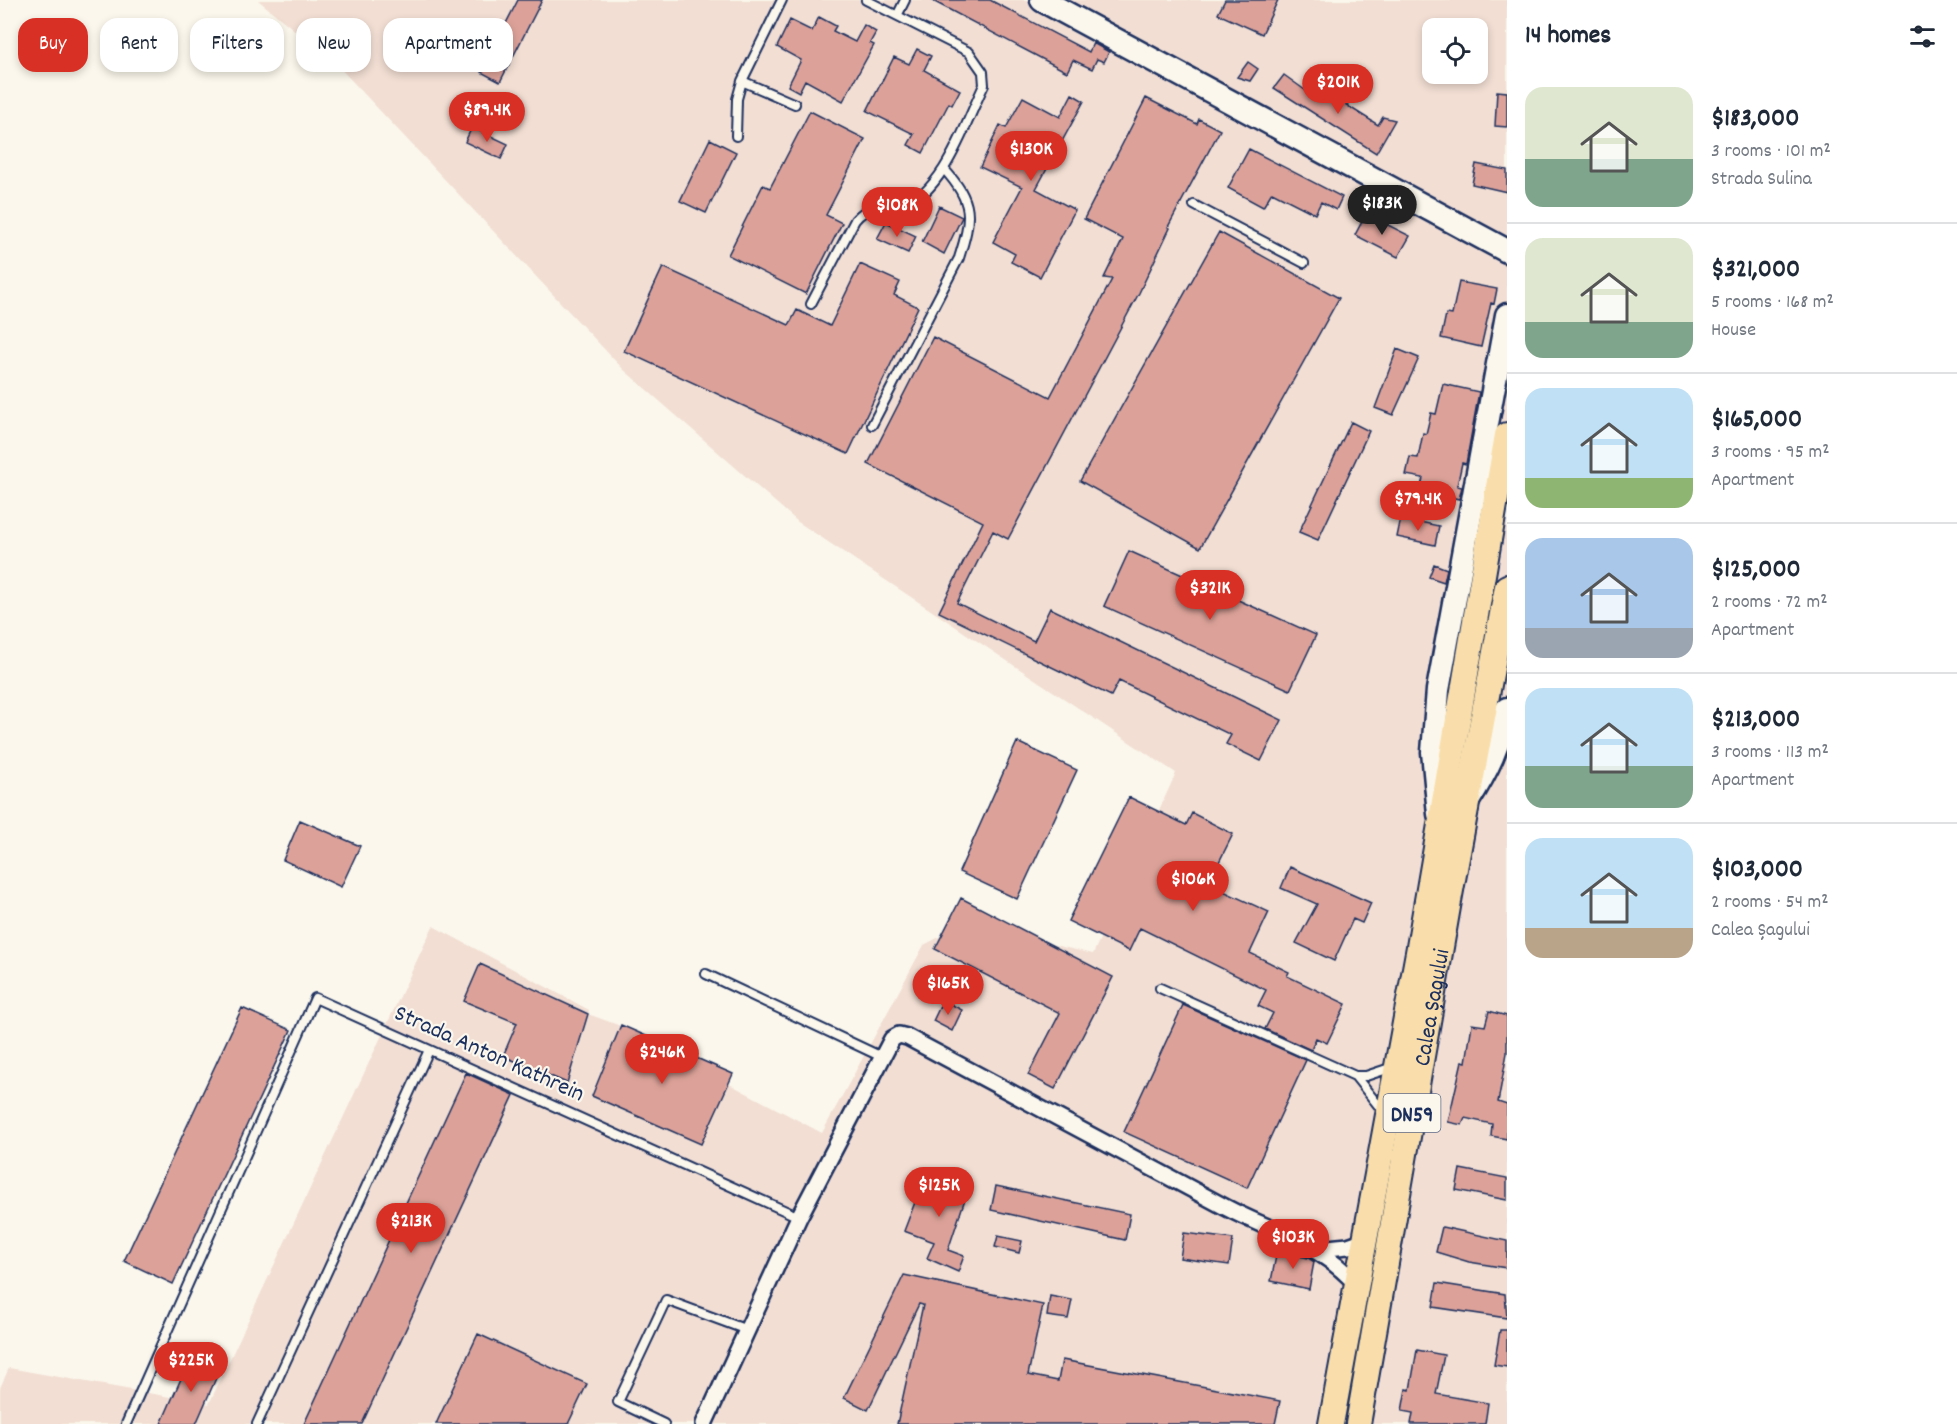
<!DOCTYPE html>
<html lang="en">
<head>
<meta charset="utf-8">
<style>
  body { margin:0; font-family:Dekko,sans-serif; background:#f2f2f3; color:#1f2937; height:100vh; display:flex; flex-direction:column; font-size:22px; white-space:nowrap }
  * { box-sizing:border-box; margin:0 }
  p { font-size:20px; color:#747a83 }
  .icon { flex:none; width:33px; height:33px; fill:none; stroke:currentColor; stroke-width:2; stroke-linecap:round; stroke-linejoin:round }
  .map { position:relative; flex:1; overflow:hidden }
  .panel { display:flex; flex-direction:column; background:#fff; width:450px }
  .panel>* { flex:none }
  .hud { position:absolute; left:18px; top:18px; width:570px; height:54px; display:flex; gap:12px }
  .tools { position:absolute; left:1422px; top:18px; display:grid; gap:12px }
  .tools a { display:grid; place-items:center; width:66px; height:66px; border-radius:12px; background:#fff; box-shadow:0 3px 9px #0003; font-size:30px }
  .price { position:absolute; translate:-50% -51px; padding:0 14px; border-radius:21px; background:#d93025; color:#fff; font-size:20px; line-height:39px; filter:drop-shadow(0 2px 3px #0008) }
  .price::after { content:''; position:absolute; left:50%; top:36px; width:18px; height:14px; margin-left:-9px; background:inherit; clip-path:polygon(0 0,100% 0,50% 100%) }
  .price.on { background:#222; color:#fff }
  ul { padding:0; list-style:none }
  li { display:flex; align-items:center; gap:18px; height:150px; padding:0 18px }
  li+li { border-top:2px solid #e0e1e3 }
  li span { display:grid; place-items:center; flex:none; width:168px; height:120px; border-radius:18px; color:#555 }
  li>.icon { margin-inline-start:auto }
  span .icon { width:72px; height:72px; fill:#fffc; stroke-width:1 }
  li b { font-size:26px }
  h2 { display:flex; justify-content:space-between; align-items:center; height:72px; padding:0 18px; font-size:26px }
  .pill { padding:0 21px; border-radius:18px; background:#fff; box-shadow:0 3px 9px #0003; font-size:21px; line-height:54px }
  .pill.on { background:#d93025; color:#fff }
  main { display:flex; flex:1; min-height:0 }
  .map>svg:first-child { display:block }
  .built { fill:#f2ded3; fill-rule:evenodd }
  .building { fill:#dca299; stroke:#1b2f5e; stroke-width:1.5 }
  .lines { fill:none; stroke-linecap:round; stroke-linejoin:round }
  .lane-casing { stroke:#1b2f5e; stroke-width:12 }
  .street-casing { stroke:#1b2f5e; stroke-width:20 }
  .secondary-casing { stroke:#1b2f5e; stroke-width:27 }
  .primary-casing { stroke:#1b2f5e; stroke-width:28 }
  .lane { stroke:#fbf7ec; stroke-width:8 }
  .street { stroke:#fbf7ec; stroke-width:15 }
  .secondary { stroke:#fbf7ec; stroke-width:22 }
  .primary { stroke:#f9deab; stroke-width:24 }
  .labels { text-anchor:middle; stroke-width:4.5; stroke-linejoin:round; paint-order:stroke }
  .shield { fill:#fbf7ec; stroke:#5e6b89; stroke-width:1.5 }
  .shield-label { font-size:22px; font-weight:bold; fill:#1b2f5e }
  .street-label { font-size:24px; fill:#1b2f5e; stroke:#fbf7ec }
</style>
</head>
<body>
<main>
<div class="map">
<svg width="1507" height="1424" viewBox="0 0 1507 1424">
  <rect width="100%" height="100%" fill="#fbf7ec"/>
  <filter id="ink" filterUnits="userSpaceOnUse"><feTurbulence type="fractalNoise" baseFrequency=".0167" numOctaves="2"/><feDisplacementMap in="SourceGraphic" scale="12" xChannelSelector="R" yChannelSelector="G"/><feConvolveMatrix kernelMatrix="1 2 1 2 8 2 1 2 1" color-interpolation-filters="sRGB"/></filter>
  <g filter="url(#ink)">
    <path class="built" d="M258,0H1507V1424H0V1388L9,1368L209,1404L433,926L589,1010L588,1014L618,1025L822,1133L924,945L964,924L1093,954L1176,773L798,522L623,369L337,65ZM1432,28H1478V74H1432Z"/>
    <path class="building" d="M518,0H542L500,82L481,72Z
      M931,0H990L1089,52L1093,43L1109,52L1104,62L1097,59L1092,69L1073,60L1067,72Z
      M1225,0H1278L1262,34L1218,14Z
      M819,17L836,26L833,31L855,42L864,25L876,32L870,43L874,45L843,101L805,80L799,92L788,86L801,60L777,47L790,20L812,31Z
      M917,49L931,56L924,70L960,90L952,105L949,103L923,153L908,145L914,134L867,111L894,57L909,64Z
      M1248,62L1258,69L1250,81L1237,77Z
      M1284,75L1316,98L1321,89L1378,125L1383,117L1395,120L1376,153L1274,88Z
      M1497,91L1507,92V127L1495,126Z
      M1072,94L1084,101L1036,189L1075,210L1040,277L1011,262L1015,254L993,242L1022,187L980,167L1000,125L1006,128L1023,97L1060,117Z
      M1146,98L1197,124L1199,119L1220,130L1168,227L1170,228L1139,293L1008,539L993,531L957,603L1034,641L1050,608L1282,720L1261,761L1226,744L1231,735L1119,681L1111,696L939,612L983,522L868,464L933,337L1050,397L1112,279L1104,278L1123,239L1084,219Z
      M810,111L865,139L826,215L842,223L806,294L728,255L763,185L770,188Z
      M472,127L508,144L501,159L465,142Z
      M710,139L736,152L706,213L680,201Z
      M1249,149L1342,197L1336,210L1321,202L1315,214L1272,192L1263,207L1228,188Z
      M1476,164L1507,170V192L1472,184Z
      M939,206L962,217L944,254L922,242Z
      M1366,214L1410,236L1398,257L1355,235Z
      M886,222L916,236L908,253L877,239Z
      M1219,232L1339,298L1200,548L1080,481Z
      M860,264L900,282L894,295L918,307L848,454L624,351L663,267L789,325L797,310L830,326Z
      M1459,282L1497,289L1494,304L1491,303L1481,347L1441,338L1446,314L1452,315Z
      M1397,349L1419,358L1393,415L1375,408Z
      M1443,384L1479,392L1466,464L1462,463L1457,486L1462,487L1459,499L1420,490L1423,478L1406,475L1410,457L1418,458L1423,433L1426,434L1431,413L1436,414Z
      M1351,422L1369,431L1318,540L1299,532Z
      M1401,518L1439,526L1435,545L1397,537Z
      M1129,551L1316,635L1290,690L1104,606Z
      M1434,564L1447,569L1444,582L1429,577Z
      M1017,742L1077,770L1017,899L959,872Z
      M1129,797L1186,825L1192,813L1233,834L1208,884L1269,912L1250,953L1289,972L1287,976L1346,1004L1327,1043L1316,1038L1311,1050L1265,1029L1273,1013L1258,1006L1266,990L1140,928L1129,951L1068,921Z
      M300,820L360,846L341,887L283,860Z
      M1290,867L1371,903L1362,923L1353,919L1334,961L1296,943L1317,904L1281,888Z
      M961,898L1113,977L1055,1089L1028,1075L1060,1013L935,949Z
      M480,964L588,1014L567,1083L503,1056L517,1023L464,1001Z
      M943,1000L962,1010L952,1031L933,1021Z
      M1183,1005L1306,1060L1247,1188L1124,1132Z
      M242,1008L291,1030L173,1284L124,1261Z
      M1489,1011L1507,1016V1053L1498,1102L1507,1105V1139L1491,1136L1492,1124L1465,1118L1462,1125L1448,1122L1462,1061L1466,1062L1472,1024L1485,1026Z
      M621,1025L733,1074L701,1144L592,1096Z
      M466,1073L514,1095L362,1424H304Z
      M1460,1169L1507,1178V1200L1456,1190Z
      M925,1176L954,1186L957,1179L970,1184L948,1250L964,1256L958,1272L927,1258L934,1242L904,1231Z
      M996,1186L1130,1214L1125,1240L991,1210Z
      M1442,1227L1507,1241V1268L1469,1262L1436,1252Z
      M1184,1233L1233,1239L1229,1265L1180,1258Z
      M998,1236L1022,1241L1019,1253L995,1247Z
      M1277,1251L1308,1258L1314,1262L1309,1289L1271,1281Z
      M904,1275L1043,1305L1028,1375L1058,1381L1062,1360L1280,1401L1275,1424H897L923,1305L919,1304L868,1410L844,1398Z
      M1437,1283L1505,1294L1507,1318L1433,1307Z
      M1050,1296L1072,1300L1068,1319L1047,1316Z
      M1500,1330H1507V1367L1494,1365Z
      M478,1334L587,1384L568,1424H436Z
      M1417,1350L1444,1355L1436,1394L1488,1403L1485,1424H1411L1413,1413L1402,1411L1406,1389L1410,1390Z
      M191,1356L220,1369L196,1424H161Z"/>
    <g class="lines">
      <defs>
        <path id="lane" d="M898,14L905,0
          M742,81L795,104
          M736,136L737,99L742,81L782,0
          M1194,205L1304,263
          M811,304L855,220C869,204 879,207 900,210C946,188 963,129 984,85L983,72L969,52L866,0
          M872,425L959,258C972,217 974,202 944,169
          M706,974L882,1057
          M1160,988L1355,1076L1382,1110
          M1355,1076H1366L1393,1067
          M126,1424L315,998L799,1217
          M257,1424L429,1050
          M664,1424L618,1402L666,1300L747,1330"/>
        <path id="street" d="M1317,1249L1348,1246L1365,1240
          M704,1424L799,1217L892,1039L899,1035L907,1037C1013,1094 1119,1150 1225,1207C1274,1233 1319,1242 1357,1285"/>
        <path id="secondary" d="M1042,0L1507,251
          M1468,801C1487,771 1500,744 1507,709
          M1439,814L1433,752L1438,690L1507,315"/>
        <g id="primary">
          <path d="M1331,1424L1419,947L1507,435"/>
          <path id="s1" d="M1358,1424L1449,901L1507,587"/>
        </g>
      </defs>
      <use href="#lane" class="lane-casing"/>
      <use href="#street" class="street-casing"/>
      <use href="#secondary" class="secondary-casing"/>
      <use href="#primary" class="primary-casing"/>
      <use href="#lane" class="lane"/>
      <use href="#street" class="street"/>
      <use href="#secondary" class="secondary"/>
      <use href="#primary" class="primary"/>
    </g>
  </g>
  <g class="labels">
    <rect class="shield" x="1383.5" y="1094" width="57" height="38" rx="4.5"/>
    <g class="shield-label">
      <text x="1412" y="1121">DN59</text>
    </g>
    <g class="street-label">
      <text dy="8" stroke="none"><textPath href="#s1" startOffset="423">Calea Șagului</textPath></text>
      <text transform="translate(490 1052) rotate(24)" y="8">Strada Anton Kathrein</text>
    </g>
  </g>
</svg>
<div class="tools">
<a><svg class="icon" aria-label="locate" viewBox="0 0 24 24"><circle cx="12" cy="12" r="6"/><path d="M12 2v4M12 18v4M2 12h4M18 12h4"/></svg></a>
</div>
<b class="price" style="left:1338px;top:115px">$201K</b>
<b class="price" style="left:487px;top:143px">$89.4K</b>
<b class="price" style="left:1031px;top:182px">$130K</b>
<b class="price on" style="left:1382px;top:236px">$183K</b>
<b class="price" style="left:897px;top:238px">$108K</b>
<b class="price" style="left:1418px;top:532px">$79.4K</b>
<b class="price" style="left:1210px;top:621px">$321K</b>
<b class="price" style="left:1193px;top:912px">$106K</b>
<b class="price" style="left:948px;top:1016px">$165K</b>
<b class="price" style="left:662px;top:1085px">$246K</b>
<b class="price" style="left:939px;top:1218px">$125K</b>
<b class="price" style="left:411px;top:1254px">$213K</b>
<b class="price" style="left:1293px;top:1270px">$103K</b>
<b class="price" style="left:191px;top:1393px">$225K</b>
<div class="hud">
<a class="pill on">Buy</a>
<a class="pill">Rent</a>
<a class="pill">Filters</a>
<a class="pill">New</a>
<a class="pill">Apartment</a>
</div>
</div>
<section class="panel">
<h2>14 homes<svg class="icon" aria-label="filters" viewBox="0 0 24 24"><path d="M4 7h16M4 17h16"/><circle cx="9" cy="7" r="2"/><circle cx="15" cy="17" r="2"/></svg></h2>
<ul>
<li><span style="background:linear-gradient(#dfe7d0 60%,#7fa58c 0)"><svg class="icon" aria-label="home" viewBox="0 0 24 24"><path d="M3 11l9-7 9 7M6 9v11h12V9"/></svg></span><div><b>$183,000</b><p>3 rooms · 101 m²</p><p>Strada Sulina</p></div></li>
<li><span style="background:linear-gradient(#dfe7d0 70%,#7fa58c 0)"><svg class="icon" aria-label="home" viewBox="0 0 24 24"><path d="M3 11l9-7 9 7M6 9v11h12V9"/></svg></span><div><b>$321,000</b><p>5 rooms · 168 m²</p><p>House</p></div></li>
<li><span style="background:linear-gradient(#bfe0f5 75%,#8fb573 0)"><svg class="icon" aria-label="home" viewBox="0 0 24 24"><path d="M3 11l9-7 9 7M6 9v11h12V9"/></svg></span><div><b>$165,000</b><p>3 rooms · 95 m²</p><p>Apartment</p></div></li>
<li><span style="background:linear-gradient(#a9c7e8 75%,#9aa5b1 0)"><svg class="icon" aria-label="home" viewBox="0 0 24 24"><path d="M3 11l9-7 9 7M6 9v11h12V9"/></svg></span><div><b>$125,000</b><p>2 rooms · 72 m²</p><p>Apartment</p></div></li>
<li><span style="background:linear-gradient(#bfe0f5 65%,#7fa58c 0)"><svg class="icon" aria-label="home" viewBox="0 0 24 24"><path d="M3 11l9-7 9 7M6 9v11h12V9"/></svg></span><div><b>$213,000</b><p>3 rooms · 113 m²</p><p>Apartment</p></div></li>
<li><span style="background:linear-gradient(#bfe0f5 75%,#b9a48a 0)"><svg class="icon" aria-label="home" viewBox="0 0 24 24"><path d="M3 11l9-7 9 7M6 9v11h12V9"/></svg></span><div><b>$103,000</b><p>2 rooms · 54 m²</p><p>Calea Șagului</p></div></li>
</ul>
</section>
</main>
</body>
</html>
